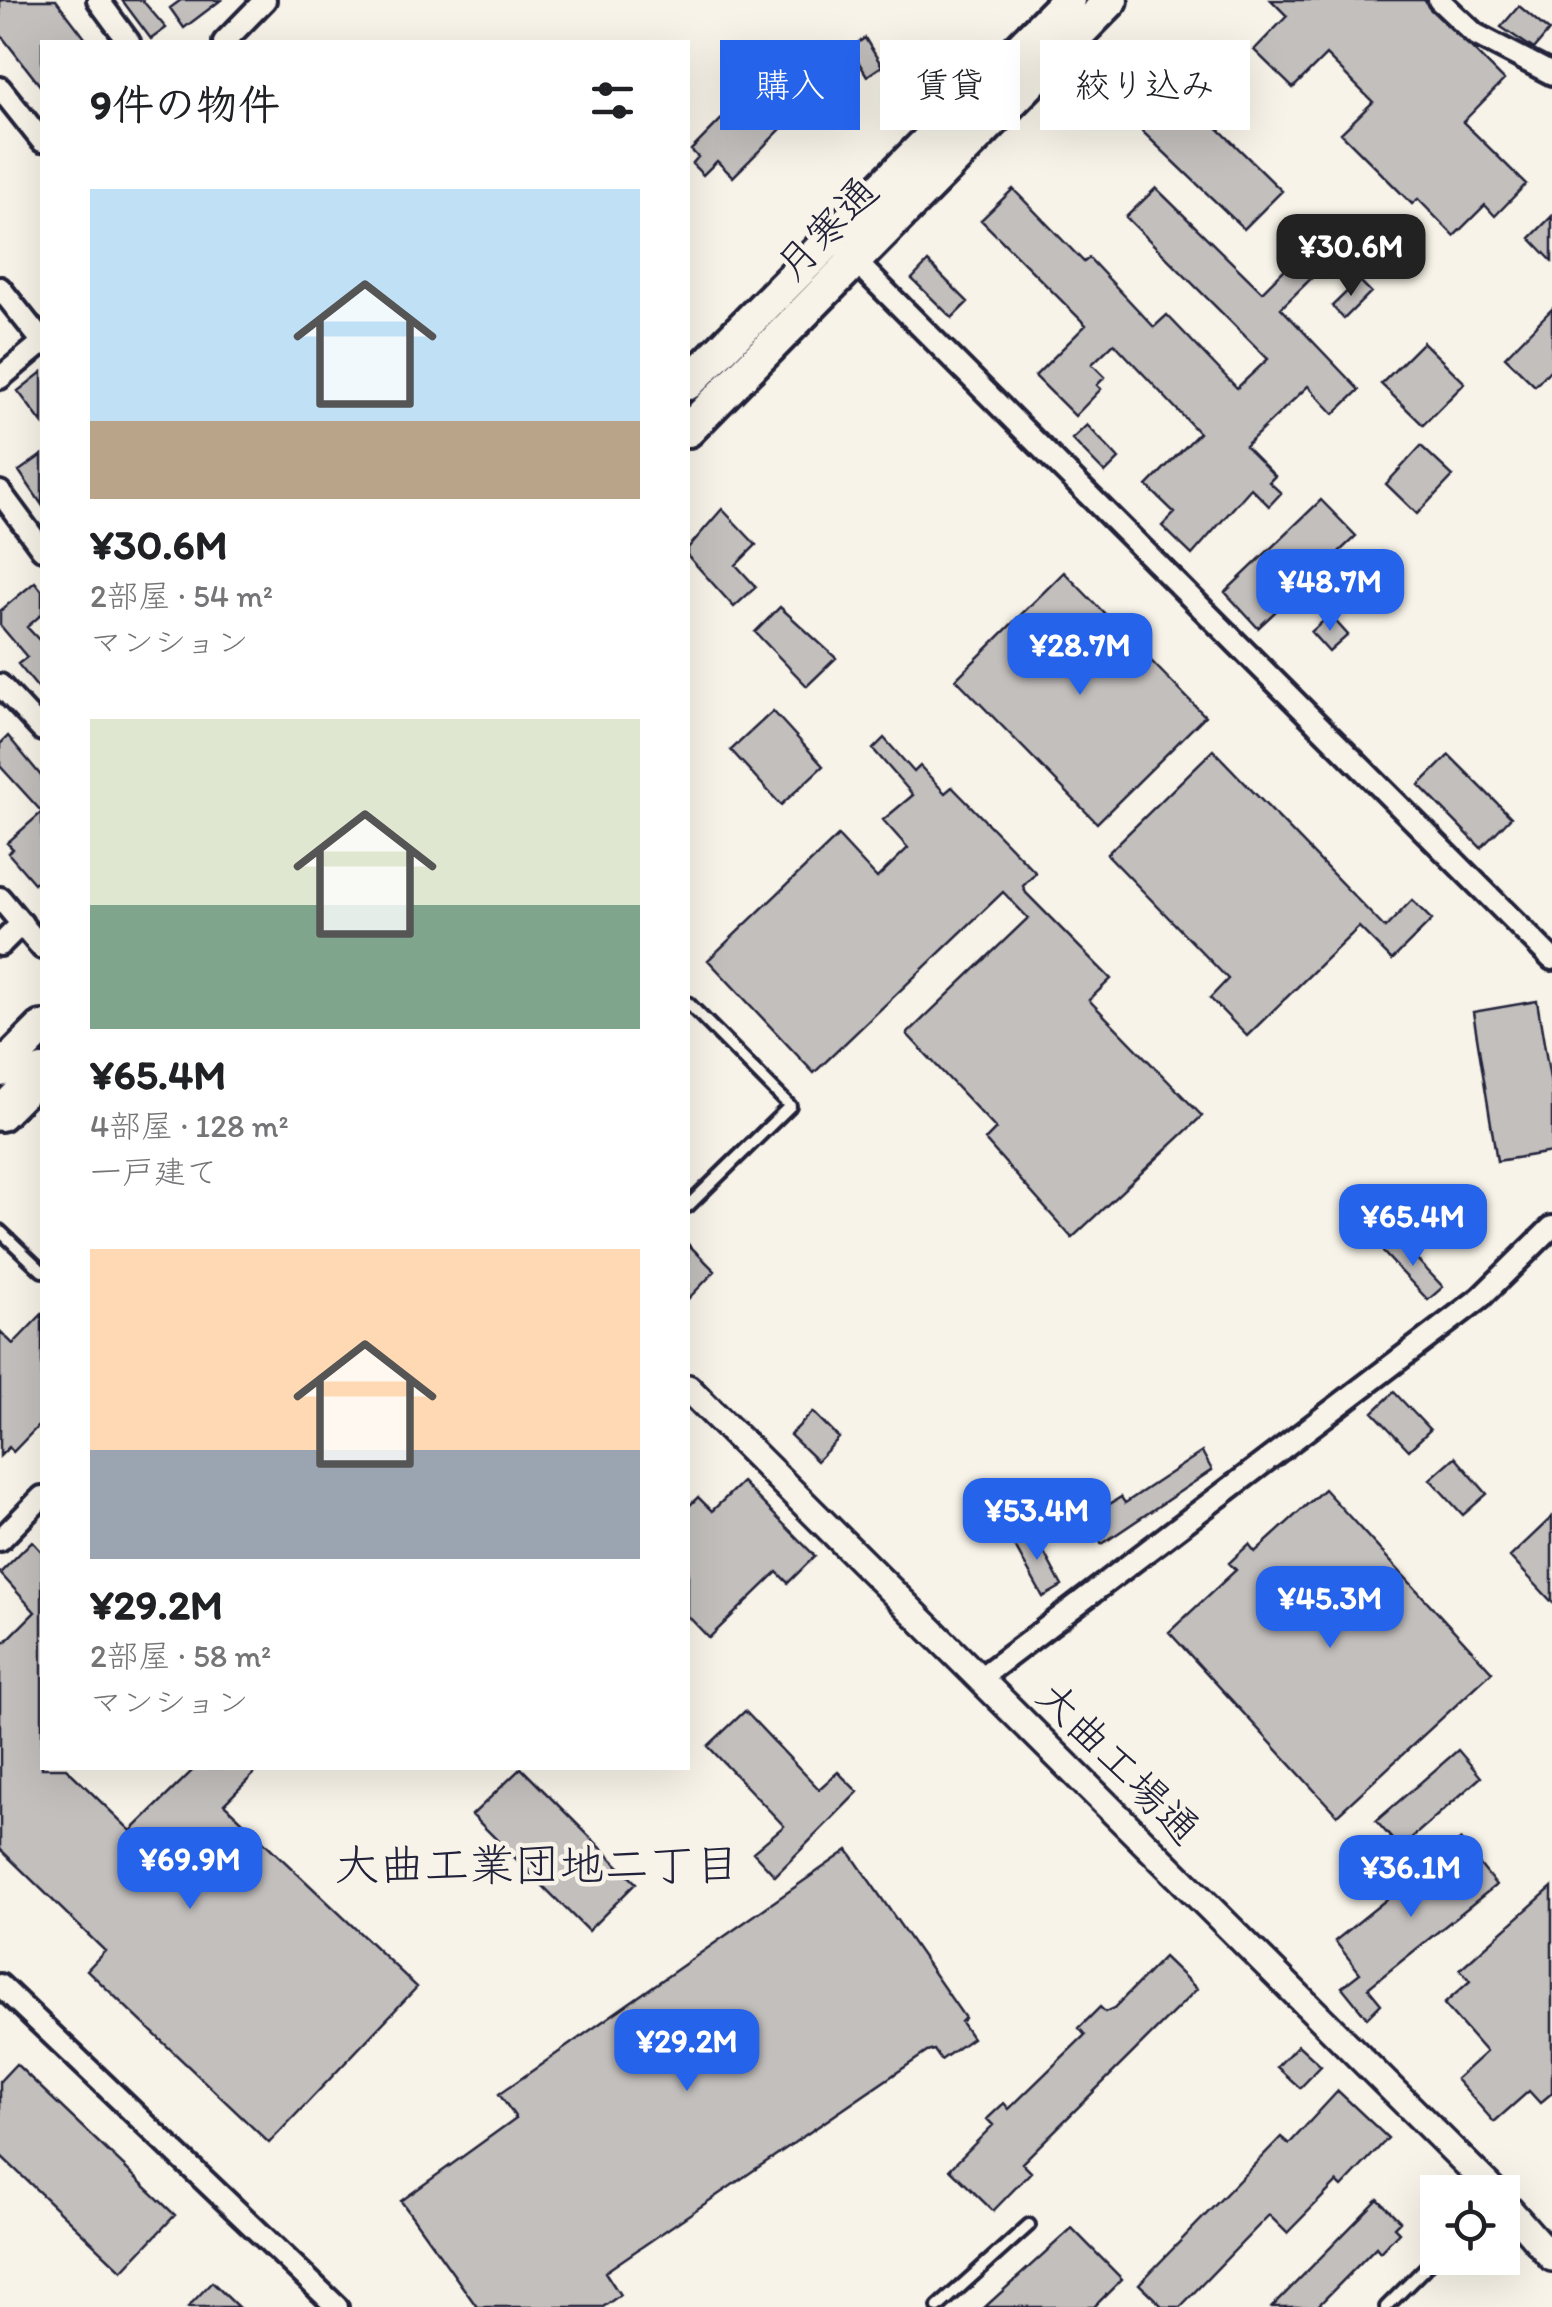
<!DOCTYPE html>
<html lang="ja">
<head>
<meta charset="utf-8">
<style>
  body { margin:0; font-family:Itim,"Klee One",sans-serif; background:#f6f6f6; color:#202124; height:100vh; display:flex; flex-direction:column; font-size:38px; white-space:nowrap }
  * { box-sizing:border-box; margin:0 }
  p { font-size:32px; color:#757577 }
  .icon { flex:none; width:55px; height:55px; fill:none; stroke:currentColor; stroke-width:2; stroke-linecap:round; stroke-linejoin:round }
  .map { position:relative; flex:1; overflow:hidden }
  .panel { position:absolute; left:40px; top:40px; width:650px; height:1730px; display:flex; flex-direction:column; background:#fff; border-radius:0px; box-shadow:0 10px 40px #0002 }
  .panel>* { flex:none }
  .top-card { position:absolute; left:720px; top:40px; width:680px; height:90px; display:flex; gap:20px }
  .controls { position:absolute; left:1420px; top:2175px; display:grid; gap:20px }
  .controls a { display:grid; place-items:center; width:100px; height:100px; border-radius:0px; background:#fff; box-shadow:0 10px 40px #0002; font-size:50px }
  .price { position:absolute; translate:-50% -85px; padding:0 22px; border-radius:20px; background:#2563eb; color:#fff; font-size:32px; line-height:65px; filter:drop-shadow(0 2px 5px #0008) }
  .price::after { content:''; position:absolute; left:50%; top:60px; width:30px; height:22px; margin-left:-15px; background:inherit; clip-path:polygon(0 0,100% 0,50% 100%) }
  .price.on { background:#222; color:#fff }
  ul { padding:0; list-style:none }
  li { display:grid; align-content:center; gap:20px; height:530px; padding:0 50px }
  li span { display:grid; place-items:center; height:310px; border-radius:0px; color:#555 }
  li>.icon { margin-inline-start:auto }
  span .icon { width:180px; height:180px; fill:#fffc; stroke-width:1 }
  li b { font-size:42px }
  h2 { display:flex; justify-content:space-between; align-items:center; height:120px; padding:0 50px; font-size:42px }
  .pill { padding:0 35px; border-radius:0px; background:#fff; box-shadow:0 10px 40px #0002; font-size:35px; line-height:90px }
  .pill.on { background:#2563eb; color:#fff }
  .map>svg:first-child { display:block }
  .building { fill:#c2bfbd; stroke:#22223b; stroke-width:2.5 }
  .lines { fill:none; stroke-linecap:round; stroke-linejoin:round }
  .service-casing { stroke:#22223b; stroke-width:18 }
  .minor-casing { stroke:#22223b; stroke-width:28 }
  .tertiary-casing { stroke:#22223b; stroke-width:32 }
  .trunk-casing { stroke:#22223b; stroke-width:40 }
  .service { stroke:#f7f3e8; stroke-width:10 }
  .minor { stroke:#f7f3e8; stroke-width:20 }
  .tertiary { stroke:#f7f3e8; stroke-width:25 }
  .trunk { stroke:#f7f3e8; stroke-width:32 }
  .labels { text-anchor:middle; stroke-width:9; stroke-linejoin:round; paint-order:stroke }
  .street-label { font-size:42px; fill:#22223b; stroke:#f7f3e8 }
  .neighbourhood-label { font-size:45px; fill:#22223b; stroke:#f7f3e8 }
</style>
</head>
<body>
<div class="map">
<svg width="1552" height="2307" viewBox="0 0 1552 2307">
  <rect width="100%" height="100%" fill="#f7f3e8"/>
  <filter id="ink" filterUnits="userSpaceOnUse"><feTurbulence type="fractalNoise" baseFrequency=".01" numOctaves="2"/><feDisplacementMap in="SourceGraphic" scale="20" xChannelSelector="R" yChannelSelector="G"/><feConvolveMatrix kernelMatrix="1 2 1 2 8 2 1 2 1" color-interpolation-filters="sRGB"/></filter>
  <g filter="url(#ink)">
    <path class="building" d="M0,0H56L88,42H42V88L0,34Z
      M122,0H142L166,28L151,39Z
      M181,0H221L184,28L170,8Z
      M1271,0H1424L1504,80L1463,122L1526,184L1495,216L1485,205L1454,236L1418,199L1412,204L1341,133L1373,102L1326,55L1293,88L1254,50L1287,16Z
      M1519,6L1549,31L1534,49L1501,27Z
      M865,38L882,66L867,76L850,48Z
      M1131,51L1174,93L1178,89L1282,191L1244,229L1096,87Z
      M752,88L787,123L733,177L717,161L703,175L692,164L698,157L691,150Z
      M1156,188L1262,292L1315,239L1333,257L1281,308L1359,390L1334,414L1308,386L1245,446L1275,476L1269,482L1281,493L1269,506L1251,488L1192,555L1162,526L1175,513L1147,486L1199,433L1114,343L1092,364L1105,377L1097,385L1101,389L1075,416L1035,376L1086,325L981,220L1013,189L1084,262L1089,258L1154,327L1167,315L1237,388L1268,359L1126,217Z
      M1552,216V261L1530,238Z
      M928,262L968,302L952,318L912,279Z
      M1359,280L1371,292L1344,319L1332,306Z
      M1552,309V368L1535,386L1505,357Z
      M1423,342L1465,383L1423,425L1381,384Z
      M42,372V423L18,391Z
      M1087,425L1119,459L1105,473L1072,439Z
      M1421,446L1453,476L1417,514L1386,484Z
      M42,455V505L19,471Z
      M1321,500L1356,536L1258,628L1225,592Z
      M722,509L756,545L736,565L756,587L734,607L688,556V548Z
      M1064,572L1205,716L1097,823L956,679Z
      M35,582L42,591V614L27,627L42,643V693L18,664L27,657L0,625V611Z
      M780,607L836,658L807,686L755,632Z
      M1330,615L1348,635L1329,652L1311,632Z
      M773,711L823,766L781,805L731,750Z
      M8,736L42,777V812L0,766V744Z
      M884,738L914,772L920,766L945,793L952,787L1036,873L1023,886L1026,893L1111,979L1089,1000L1202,1116L1072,1238L985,1140L996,1129L907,1034L1028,918L1003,892L814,1073L708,960L838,836L877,878L908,848L883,820L913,795L873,749Z
      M1213,750L1385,928L1412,900L1432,920L1392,960L1359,927L1247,1036L1210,998L1228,979L1107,854Z
      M1449,755L1511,817L1481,848L1419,785Z
      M42,812V876L34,883L8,853L13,849L7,843Z
      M1537,1001L1552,1091V1152L1497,1161L1473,1012Z
      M1397,1238L1443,1287L1428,1300L1383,1252Z
      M688,1244L715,1271L688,1299Z
      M42,1314V1422L13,1452L9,1447L0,1456V1331L13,1344Z
      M1394,1392L1430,1430L1409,1450L1373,1412Z
      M813,1412L839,1438L817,1461L790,1435Z
      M1202,1452L1212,1470L1102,1544L1086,1519L1121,1497L1125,1503Z
      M1455,1457L1487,1494L1463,1515L1430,1479Z
      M742,1482L815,1556L788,1583L777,1572L709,1638L688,1616V1507L698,1497L712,1511Z
      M1324,1489L1492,1672L1337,1815L1169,1632L1236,1570L1229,1563L1249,1544L1255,1552Z
      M1552,1517V1602L1510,1557Z
      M1032,1530L1062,1586L1043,1597L1012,1541Z
      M32,1541L42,1552V1768H66L131,1831L195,1768H260L224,1804L417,1987L269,2143L87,1970L105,1951L0,1849V1647L35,1612L0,1573Z
      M745,1711L819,1789L838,1772L858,1792L775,1876L753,1852L784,1826L708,1746Z
      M1458,1750L1481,1777L1400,1848L1376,1821Z
      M521,1768L636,1883L588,1931L472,1815Z
      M1460,1840L1496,1885L1368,1988L1381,2004L1367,2018L1342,1987L1360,1973L1335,1941Z
      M848,1850L965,2018L961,2022L972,2038L941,2060L934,2050L927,2052L605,2272L620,2295L603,2307H477L401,2201L516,2118L499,2094Z
      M1552,1887V2093L1540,2103L1529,2091L1494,2122L1456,2079L1486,2052L1444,2004L1470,1981L1460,1969Z
      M1164,1957L1197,1989L1022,2163L1031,2172L993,2211L950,2169L993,2125L987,2119L1004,2103L1009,2109L1085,2035L1079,2028L1100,2007L1105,2012L1114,2008Z
      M1298,2045L1321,2066L1300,2088L1277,2067Z
      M16,2064L175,2215L122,2271L0,2155V2081Z
      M1338,2091L1388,2138L1342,2187L1337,2182L1287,2233L1269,2215L1180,2307H1163L1139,2284L1281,2137L1289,2144Z
      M1378,2199L1400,2221L1394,2227L1399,2232L1380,2252L1376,2247L1317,2307H1272Z
      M1072,2228L1122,2279L1094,2307H985Z
      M212,2282L238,2307H188Z"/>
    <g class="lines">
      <defs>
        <path id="service" d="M688,1003L790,1106L688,1206
          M0,1231L42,1271
          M938,2307L1029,2225
          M1386,2307L1438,2255"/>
        <path id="minor" d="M98,0L129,42
          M1439,0L1475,34L1552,74
          M224,42L265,0
          M0,88L42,141
          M848,254L1552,959
          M0,288L42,341
          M0,378L42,343
          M0,492L42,549
          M0,685L42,730
          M0,898L42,948
          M0,945L22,923
          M0,1540L42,1497
          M979,1679L1480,1298L1552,1227
          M0,1985L337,2307"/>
        <path id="tertiary" d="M688,1388L1495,2192
          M1502,2201L1552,2258"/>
        <path id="trunk" d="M688,383L1068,0
          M688,430L1111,0
          M0,1070L42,1028
          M0,1114L42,1072"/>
      </defs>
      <use href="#service" class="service-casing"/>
      <use href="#minor" class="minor-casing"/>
      <use href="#tertiary" class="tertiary-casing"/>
      <use href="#trunk" class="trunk-casing"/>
      <use href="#service" class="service"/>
      <use href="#minor" class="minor"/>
      <use href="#tertiary" class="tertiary"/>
      <use href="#trunk" class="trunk"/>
    </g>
  </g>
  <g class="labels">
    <g class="street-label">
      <text transform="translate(826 228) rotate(-46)" y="15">月寒通</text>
      <text transform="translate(1119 1762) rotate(45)" y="15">大曲工場通</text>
    </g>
    <g class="neighbourhood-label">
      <text x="537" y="1880">大曲工業団地二丁目</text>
    </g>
  </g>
</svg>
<div class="controls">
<a><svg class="icon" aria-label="locate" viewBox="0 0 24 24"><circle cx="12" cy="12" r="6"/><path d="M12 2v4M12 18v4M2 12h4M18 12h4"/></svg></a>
</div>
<b class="price on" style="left:1351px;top:299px">¥30.6M</b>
<b class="price" style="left:1330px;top:634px">¥48.7M</b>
<b class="price" style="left:1080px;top:698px">¥28.7M</b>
<b class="price" style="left:1413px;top:1269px">¥65.4M</b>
<b class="price" style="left:1037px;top:1563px">¥53.4M</b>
<b class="price" style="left:1330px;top:1651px">¥45.3M</b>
<b class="price" style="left:190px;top:1912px">¥69.9M</b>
<b class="price" style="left:1411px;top:1920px">¥36.1M</b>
<b class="price" style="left:687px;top:2094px">¥29.2M</b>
<div class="top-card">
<a class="pill on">購入</a>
<a class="pill">賃貸</a>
<a class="pill">絞り込み</a>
</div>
<section class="panel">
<h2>9件の物件<svg class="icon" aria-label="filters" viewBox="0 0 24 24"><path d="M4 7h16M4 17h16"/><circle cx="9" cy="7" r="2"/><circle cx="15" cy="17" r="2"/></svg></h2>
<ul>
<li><span style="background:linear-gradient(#bfe0f5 75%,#b9a48a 0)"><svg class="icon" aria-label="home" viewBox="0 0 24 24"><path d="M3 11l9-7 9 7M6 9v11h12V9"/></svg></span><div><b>¥30.6M</b><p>2部屋 · 54 m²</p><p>マンション</p></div></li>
<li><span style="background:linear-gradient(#dfe7d0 60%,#7fa58c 0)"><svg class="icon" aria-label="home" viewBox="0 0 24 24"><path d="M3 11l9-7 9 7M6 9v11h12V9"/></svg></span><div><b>¥65.4M</b><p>4部屋 · 128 m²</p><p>一戸建て</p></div></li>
<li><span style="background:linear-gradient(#ffd9b3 65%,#9aa5b1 0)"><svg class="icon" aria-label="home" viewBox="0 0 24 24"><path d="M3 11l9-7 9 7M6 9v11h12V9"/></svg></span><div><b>¥29.2M</b><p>2部屋 · 58 m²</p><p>マンション</p></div></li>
</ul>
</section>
</div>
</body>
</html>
